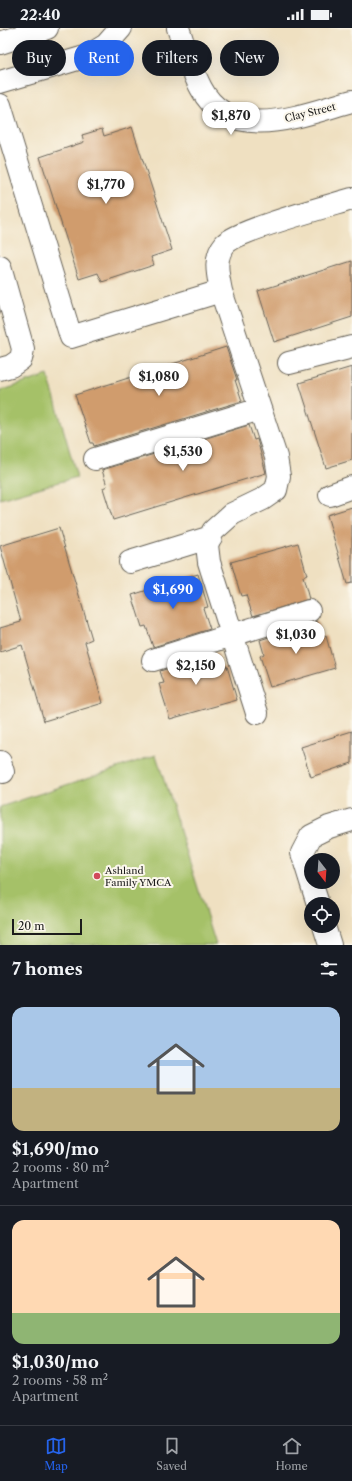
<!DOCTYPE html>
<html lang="en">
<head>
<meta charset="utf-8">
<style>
  body { margin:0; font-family:"Libre Caslon Text",serif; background:#20242c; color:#f1f3f6; height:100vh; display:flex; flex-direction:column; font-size:15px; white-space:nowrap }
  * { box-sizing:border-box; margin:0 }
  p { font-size:13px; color:#9ea1a6 }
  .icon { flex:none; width:22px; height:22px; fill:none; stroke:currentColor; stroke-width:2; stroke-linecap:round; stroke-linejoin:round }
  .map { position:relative; height:917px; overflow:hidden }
  .drawer { display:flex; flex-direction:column; background:#171b24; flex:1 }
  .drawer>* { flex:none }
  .banner { position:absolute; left:12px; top:12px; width:328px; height:36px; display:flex; gap:8px }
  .needle { width:26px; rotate:163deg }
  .fabs { position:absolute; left:304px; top:825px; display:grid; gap:8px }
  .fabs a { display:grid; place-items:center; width:36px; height:36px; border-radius:50%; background:#171b24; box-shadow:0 4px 16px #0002; font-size:20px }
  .scale { position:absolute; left:12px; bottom:10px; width:70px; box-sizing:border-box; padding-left:4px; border:2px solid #1c1c1c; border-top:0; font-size:11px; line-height:14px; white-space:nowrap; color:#1c1c1c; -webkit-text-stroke:3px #fbf7ec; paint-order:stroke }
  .price { position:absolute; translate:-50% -34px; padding:0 9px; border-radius:14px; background:#fff; color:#222; font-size:13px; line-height:26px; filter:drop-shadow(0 1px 2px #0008) }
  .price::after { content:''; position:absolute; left:50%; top:24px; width:12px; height:9px; margin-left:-6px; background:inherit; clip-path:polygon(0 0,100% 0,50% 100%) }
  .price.active { background:#2563eb; color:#fff }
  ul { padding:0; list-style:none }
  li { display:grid; align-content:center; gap:8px; height:212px; padding:0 12px }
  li+li { border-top:1px solid #363941 }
  li span { display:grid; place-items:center; height:124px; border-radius:12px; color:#555 }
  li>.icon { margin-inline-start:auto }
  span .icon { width:72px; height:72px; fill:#fffc; stroke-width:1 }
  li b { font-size:17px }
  h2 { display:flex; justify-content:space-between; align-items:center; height:48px; padding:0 12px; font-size:17px }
  .pill { padding:0 14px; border-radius:18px; background:#171b24; box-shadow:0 4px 16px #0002; font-size:14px; line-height:36px }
  .pill.active { background:#2563eb; color:#fff }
  .status { display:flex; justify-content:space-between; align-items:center; height:28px; padding:0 20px; background:#171b24; direction:ltr }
  .status svg { height:11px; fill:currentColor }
  .menu { display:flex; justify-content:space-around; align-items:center; height:56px; border-top:1px solid #363941; background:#171b24; font-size:11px; color:#9ea1a6 }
  .menu a { display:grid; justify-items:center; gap:2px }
  .menu .active { color:#2563eb }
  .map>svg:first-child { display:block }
  .green { fill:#a5c168; stroke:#606e42 }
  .building { fill:#d09c6d }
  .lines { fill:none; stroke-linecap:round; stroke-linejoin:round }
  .minor-casing { stroke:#666156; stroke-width:24 }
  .major-casing { stroke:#666156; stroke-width:24 }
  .minor { stroke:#fff; stroke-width:22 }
  .major { stroke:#fff; stroke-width:22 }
  .poi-dot { fill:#d1495b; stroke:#fbf7ec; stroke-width:1.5 }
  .labels { text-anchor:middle; stroke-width:4; stroke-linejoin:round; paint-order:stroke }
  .street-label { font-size:10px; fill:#1c1c1c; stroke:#fbf7ec }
  .poi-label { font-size:10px; fill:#1c1c1c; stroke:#fbf7ec; text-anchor:start }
</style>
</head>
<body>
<div class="status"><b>22:40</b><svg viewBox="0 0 49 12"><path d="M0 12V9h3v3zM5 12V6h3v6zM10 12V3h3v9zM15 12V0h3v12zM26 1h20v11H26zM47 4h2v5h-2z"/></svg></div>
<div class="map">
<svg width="352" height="917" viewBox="0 0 352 917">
  <rect width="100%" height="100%" fill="#fbf7ec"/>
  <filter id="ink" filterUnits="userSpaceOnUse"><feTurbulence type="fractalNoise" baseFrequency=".025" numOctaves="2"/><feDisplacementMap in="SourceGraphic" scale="8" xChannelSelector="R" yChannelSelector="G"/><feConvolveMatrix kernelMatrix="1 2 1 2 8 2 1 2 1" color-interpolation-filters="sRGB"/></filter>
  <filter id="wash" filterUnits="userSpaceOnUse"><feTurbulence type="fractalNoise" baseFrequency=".012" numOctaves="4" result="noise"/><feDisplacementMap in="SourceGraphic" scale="16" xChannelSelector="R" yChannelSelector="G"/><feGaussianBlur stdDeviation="0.9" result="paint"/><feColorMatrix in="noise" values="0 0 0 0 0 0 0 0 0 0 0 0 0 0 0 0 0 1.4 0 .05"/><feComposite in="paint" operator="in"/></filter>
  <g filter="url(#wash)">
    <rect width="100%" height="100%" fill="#efe0c1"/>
    <path class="green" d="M48,347L77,449L0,471V363Z
      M156,727L216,917H0V779Z"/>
    <g id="blocks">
      <path class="building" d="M132,99L172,222L151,229L154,237L102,254L98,245L79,251L40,129L84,114L82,107L102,101L104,108Z
        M352,233V289L274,314L258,263Z
        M226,319L237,352H235L242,373L94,418L93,415H91L75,367Z
        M352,339V432L326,440L299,355Z
        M249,397L254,412L257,411L266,445L113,492L103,460L107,458L102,442Z
        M352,479V555L347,556L327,487Z
        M59,500L92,611L85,614L103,675L44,693L22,617L0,624V600L21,594L0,518Z
        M298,515L307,547L303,549L309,571L253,588L246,567L241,568L231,534Z
        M198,546L208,579L203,580L210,601L153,619L146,598L142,599L132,567Z
        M317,593L321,609L326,608L335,640L270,659L260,628L264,626L260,612Z
        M217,625L222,640L227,638L237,672L170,691L159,656L164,655L160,643Z
        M352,703V735L311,749L301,719Z"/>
    </g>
  </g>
  <g filter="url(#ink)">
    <use href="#blocks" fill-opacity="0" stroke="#666156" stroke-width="1"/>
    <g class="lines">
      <defs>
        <path id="minor" d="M178,0C185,20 191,41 201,60C231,118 304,86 352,73
          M0,77L71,309L221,263
          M0,239L23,321L21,331L11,338L0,341
          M289,335L352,319
          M95,431L260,381
          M330,467L352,459
          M130,534L211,509
          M153,632L309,583
          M257,685L209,534L207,517L213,503L232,486L263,471L276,462L279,448L276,429L221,263C218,247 213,230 225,216C238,202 329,178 352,171
          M0,734L3,744
          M311,854L302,825L311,808L329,799L352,792
          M311,854L318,876
          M324,898L330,917"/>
        <path id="major" d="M0,15L47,0
          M0,54L88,28L106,17L121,0"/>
      </defs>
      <use href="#minor" class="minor-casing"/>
      <use href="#major" class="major-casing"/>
      <use href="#minor" class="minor"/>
      <use href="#major" class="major"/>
    </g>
  </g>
  <circle class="poi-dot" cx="97" cy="848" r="4"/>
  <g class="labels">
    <g class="street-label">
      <text transform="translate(310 84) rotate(-14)" y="4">Clay Street</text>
    </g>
    <g class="poi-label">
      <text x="105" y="846">Ashland<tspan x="105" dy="12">Family YMCA</tspan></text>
    </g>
  </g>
</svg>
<div class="fabs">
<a><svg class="needle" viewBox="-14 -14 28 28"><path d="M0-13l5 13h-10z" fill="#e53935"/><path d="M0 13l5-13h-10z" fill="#9ea1a6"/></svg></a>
<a><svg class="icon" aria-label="locate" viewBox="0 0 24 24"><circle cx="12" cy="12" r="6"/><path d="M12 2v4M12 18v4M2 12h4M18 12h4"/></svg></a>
</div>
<div class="scale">20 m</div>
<b class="price" style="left:231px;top:108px">$1,870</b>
<b class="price" style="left:106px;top:177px">$1,770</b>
<b class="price" style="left:159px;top:369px">$1,080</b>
<b class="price" style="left:183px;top:444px">$1,530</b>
<b class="price active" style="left:173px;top:582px">$1,690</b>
<b class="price" style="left:296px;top:627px">$1,030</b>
<b class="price" style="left:196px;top:658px">$2,150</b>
<div class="banner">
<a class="pill">Buy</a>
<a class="pill active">Rent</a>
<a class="pill">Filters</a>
<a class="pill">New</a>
</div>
</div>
<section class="drawer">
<h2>7 homes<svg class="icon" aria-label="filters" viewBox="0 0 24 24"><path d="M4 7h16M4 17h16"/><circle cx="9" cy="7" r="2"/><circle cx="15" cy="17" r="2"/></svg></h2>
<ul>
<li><span style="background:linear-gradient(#a9c7e8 65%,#c2b280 0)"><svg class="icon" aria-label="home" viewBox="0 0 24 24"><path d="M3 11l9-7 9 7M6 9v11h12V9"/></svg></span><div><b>$1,690/mo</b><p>2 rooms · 80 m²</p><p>Apartment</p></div></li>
<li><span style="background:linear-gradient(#ffd9b3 75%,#8fb573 0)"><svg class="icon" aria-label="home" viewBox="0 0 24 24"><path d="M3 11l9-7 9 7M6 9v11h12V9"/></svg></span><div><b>$1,030/mo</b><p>2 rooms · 58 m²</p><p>Apartment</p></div></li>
</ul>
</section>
<nav class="menu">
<a class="active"><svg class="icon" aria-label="map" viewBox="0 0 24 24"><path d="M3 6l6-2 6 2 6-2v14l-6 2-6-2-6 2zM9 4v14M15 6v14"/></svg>Map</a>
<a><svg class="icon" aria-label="saved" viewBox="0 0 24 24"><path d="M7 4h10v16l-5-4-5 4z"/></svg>Saved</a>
<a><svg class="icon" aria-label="home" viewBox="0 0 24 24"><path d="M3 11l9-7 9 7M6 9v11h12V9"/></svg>Home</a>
</nav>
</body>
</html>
